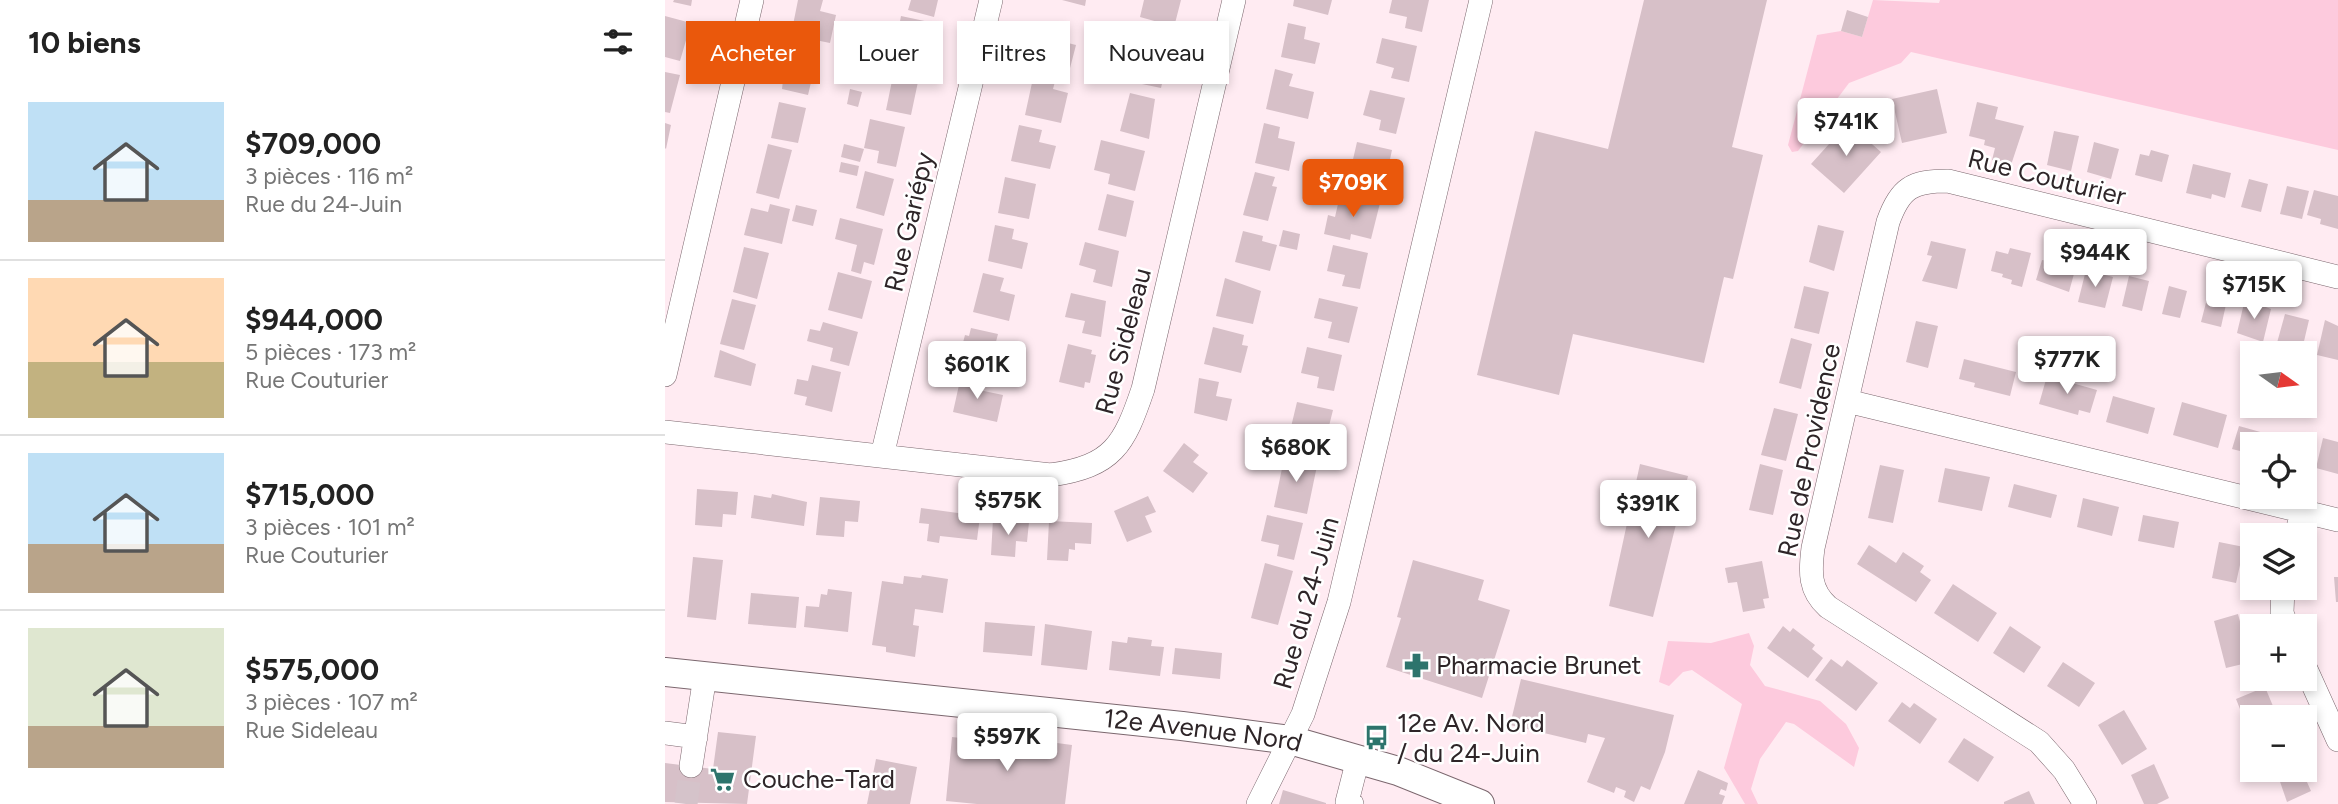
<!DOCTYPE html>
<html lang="fr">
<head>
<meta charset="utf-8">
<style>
  body { margin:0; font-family:Figtree,sans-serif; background:#f2f2f2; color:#222; height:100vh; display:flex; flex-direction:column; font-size:26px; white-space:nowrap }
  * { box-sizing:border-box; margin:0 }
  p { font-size:23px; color:#767676 }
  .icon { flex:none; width:38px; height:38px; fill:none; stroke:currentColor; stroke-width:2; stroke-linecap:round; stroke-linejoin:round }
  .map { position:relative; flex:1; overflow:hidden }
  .sheet { display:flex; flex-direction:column; background:#fff; width:665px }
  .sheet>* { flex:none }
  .guide { position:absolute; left:21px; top:21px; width:665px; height:63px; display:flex; gap:14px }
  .needle { width:46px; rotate:104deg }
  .tools { position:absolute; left:1575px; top:341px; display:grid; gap:14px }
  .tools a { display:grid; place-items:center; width:77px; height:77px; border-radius:0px; background:#fff; box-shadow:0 4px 10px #0003; font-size:35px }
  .price { position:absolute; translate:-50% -60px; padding:0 16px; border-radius:7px; background:#fff; color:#222; font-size:23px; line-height:46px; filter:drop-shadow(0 2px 4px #0008) }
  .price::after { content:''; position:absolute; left:50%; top:42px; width:21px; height:16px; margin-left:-10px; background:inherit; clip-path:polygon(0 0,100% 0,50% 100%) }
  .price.current { background:#ea580c; color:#fff }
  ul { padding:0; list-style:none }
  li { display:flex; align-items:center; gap:21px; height:175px; padding:0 28px }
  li+li { border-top:2px solid #e0e0e0 }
  li span { display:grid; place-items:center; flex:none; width:196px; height:140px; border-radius:0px; color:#555 }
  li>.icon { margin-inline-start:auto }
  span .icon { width:84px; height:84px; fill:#fffc; stroke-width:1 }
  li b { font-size:30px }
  h2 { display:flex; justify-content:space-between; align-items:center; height:84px; padding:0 28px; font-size:30px }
  .tag { padding:0 24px; border-radius:0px; background:#fff; box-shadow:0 4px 10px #0003; font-size:24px; line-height:63px }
  .tag.current { background:#ea580c; color:#fff }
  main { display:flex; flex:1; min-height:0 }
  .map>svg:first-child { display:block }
  .green { fill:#fdcadd }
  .building { fill:#d7c0c8 }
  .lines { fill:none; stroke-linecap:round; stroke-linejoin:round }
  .minor-tunnel { stroke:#d5c3ca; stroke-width:23; stroke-dasharray:23 11; stroke-linecap:butt }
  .minor-casing { stroke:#7b676e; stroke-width:24 }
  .major-casing { stroke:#7b676e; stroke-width:30 }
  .minor { stroke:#fff; stroke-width:23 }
  .major { stroke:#fff; stroke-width:28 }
  .labels { text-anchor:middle; stroke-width:5; stroke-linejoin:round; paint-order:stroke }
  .street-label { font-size:26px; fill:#2e2528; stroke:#fff }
  .poi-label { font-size:26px; fill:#2e2528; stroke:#fff; text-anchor:start }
</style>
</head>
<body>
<main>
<section class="sheet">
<h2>10 biens<svg class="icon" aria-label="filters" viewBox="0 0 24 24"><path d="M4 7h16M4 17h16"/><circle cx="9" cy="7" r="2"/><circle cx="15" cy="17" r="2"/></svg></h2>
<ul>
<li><span style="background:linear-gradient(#bfe0f5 70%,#b9a48a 0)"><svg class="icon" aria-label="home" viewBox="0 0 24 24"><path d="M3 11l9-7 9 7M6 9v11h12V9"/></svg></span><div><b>$709,000</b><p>3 pièces · 116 m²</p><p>Rue du 24-Juin</p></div></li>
<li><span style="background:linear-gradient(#ffd9b3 60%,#c2b280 0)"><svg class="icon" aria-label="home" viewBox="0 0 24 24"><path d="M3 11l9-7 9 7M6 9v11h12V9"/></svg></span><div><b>$944,000</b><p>5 pièces · 173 m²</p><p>Rue Couturier</p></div></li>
<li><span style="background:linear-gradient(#bfe0f5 65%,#b9a48a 0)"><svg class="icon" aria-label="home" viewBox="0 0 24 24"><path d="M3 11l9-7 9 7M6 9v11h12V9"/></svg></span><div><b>$715,000</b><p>3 pièces · 101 m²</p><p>Rue Couturier</p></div></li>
<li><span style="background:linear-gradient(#dfe7d0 70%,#b9a48a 0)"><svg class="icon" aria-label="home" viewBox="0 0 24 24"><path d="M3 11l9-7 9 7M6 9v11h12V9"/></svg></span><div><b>$575,000</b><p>3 pièces · 107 m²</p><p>Rue Sideleau</p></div></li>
</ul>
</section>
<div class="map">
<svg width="1673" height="804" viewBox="0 0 1673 804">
  <rect width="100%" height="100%" fill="#ffebf2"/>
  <path class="green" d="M1208,0L1274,3L1275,0H1673V150L1246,52L1236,63L1184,83L1133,151L1127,152L1123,145L1152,35L1176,31L1197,37Z
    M1084,633L1089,646L1085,665L1100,686L1155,701L1181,724L1194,748L1189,767L1129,724L1121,722L1095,759L1086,789L1093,804H1080L1059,768L1077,704L1027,670L1018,672L1004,686L994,682L1003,641L1046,643Z"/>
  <path class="building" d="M9,0H27L26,6L8,2Z
    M133,0H158L155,11L171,15L165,43L126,35Z
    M246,0H273L269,17L243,10Z
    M397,0H421L420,6Z
    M479,0H516L507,35L491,31L493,22L475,17Z
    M629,0H667L663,15L628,6Z
    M727,0H764L757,32L740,28L742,17L724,13Z
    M979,0H1102L1067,147L1098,155L1068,279L1059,277L1039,363L908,334L894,395L812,375L870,131L943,149Z
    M1182,10L1203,17L1197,37L1176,31Z
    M0,16L26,23L15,61L0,57Z
    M236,16L269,23L259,66L239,62L240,54L219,49L221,40L231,42Z
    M380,23L398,28L395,41L411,45L404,72L370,64Z
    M623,23L641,27L639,39L655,43L650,64L616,57Z
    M717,38L752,46L744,82L726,78L729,68L711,63Z
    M471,41L505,49L496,88L477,84L480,72L465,68Z
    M126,51L152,57L143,95L117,89L121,54L125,55Z
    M370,69L392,74L388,89L403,93L396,123L360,115Z
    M610,69L628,74L624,86L649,92L643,119L601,109Z
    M229,71L254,77L246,115L221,110Z
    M0,72L15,75L5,113L0,112Z
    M185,89L197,92L193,107L182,104Z
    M1272,89L1282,133L1237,143L1227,99Z
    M705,90L740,98L731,134L714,130L716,120L698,115Z
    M465,93L490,99L484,139L455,131Z
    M114,102L141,108L133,143L106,138Z
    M1312,102L1333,107L1330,119L1359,126L1346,165L1327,160L1330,148L1319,145L1320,140L1304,136Z
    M205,119L240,127L231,167L212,163L214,151L199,148Z
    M0,123L6,125L1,149L0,148Z
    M599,123L615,127L613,138L630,142L624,171L590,163Z
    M1183,123L1216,152L1179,193L1146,164Z
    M354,125L377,130L374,142L391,146L385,169L346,161Z
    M1389,131L1414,136L1406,171L1382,165Z
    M436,140L480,151L470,191L443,184L445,174L429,170Z
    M692,142L727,150L719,187L701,183L704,172L686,168Z
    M1429,142L1454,149L1446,179L1422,172Z
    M103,144L127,150L114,199L91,193Z
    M179,144L199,149L195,162L176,157Z
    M1486,150L1504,155L1497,182L1470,175L1475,154L1484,156Z
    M176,162L194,166L192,176L174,172Z
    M1528,164L1566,173L1560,198L1547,194L1546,199L1521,193Z
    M200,171L229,179L219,216L191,208Z
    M590,172L610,177L607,186L612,187L603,221L578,215Z
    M340,177L371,184L364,219L333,213Z
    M1584,179L1603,184L1596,212L1576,207Z
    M1622,186L1644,191L1637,219L1615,214Z
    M1649,190L1673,196V229L1655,224L1656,219L1642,215Z
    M442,194L469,201L461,237L433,230Z
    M679,194L715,203L706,239L686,234L685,240L659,234L663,215L670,217L673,204L677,205Z
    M105,204L125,209L117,244L79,235L86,208L103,212Z
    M131,205L152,210L148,226L127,221Z
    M175,218L218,229L209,265L199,262L196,274L186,271L192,245L170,239Z
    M330,225L349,229L347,239L363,243L357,269L323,261Z
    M1153,225L1179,231L1169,271L1144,262Z
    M618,230L635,234L632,250L614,246Z
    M578,231L598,236L597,241L612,245L605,271L570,262Z
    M1266,241L1301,249L1292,289L1257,281L1267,256L1262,255Z
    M420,242L454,251L447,287L428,282L431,270L414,265Z
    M668,245L703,253L695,289L677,286L680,275L662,271Z
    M79,247L104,253L92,299L68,292Z
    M1345,248L1366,253L1357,287L1346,284L1347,280L1337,277L1338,274L1326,271L1331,251L1343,254Z
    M1383,258L1395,261L1394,266L1410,270L1404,292L1371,280L1377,260L1383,261Z
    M1421,270L1448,277L1440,308L1413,302Z
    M173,272L207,281L197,319L163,310Z
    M318,273L339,278L335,291L350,295L344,321L308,312Z
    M1464,276L1484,281L1477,311L1457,306Z
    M560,278L596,291L588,324L551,316Z
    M1139,286L1164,292L1154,334L1129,328Z
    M1504,286L1522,291L1515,318L1497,314Z
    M406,293L441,301L436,337L417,333L420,321L400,317Z
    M1543,295L1562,300L1556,327L1536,322Z
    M654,298L693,307L684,343L663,338L667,322L649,318Z
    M67,299L91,305L79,350L55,344Z
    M1580,299L1606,309L1598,342L1572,333Z
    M1620,314L1644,320L1636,354L1610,350Z
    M1660,320L1673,326V360L1652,355Z
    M1251,321L1273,326L1263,368L1241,362Z
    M158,322L193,332L184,366L165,361L168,348L142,341L145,329L155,331Z
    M548,327L579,335L577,345L583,346L576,373L539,364Z
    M306,328L333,334L327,357L333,358L329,373L297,366L299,355L295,354L300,335L304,336Z
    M1126,338L1147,344L1136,389L1114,383Z
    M403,344L427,350L426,354L431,355L425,383L420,382L419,388L394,382Z
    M642,347L677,355L669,391L652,388L654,377L636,373Z
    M55,350L91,364L86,386L49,377Z
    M1299,359L1351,372L1345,396L1309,387L1310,383L1294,379Z
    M147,365L176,372L167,412L140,405L142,397L129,394L132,379L143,381Z
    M296,376L316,381L314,390L338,395L332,422L288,412Z
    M1382,376L1432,390L1425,413L1414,410L1413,415L1374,404Z
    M534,378L554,382L551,396L567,399L562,421L529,413Z
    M1448,396L1490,408L1483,434L1441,422Z
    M632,402L668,410L659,446L642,442L644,432L626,427Z
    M1517,402L1562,415L1553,448L1508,435Z
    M1109,408L1133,414L1121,461L1096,455Z
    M1574,426L1631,442L1630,444H1587V454L1567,449Z
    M1658,438L1673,442V474L1651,468Z
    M519,443L534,455L528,462L543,473L528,493L498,471Z
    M620,454L653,461L642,514L609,507Z
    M975,464L1023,476L988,617L944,606Z
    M1095,464L1118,470L1108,515L1084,510Z
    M1215,465L1239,470L1228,523L1203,518Z
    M1280,468L1325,477L1317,511L1273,502Z
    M1349,484L1392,495L1386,518L1343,507Z
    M32,489L73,492L71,515L58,514L57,527L30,525Z
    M107,494L142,502L139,526L86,518L89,495L106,498Z
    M483,496L491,512L480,516L487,532L462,542L449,511Z
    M155,497L195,501L193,522L180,521L179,537L151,535Z
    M1418,498L1454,507L1447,536L1412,527Z
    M256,508L315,516L312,540L275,536L274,543L262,541L264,524L254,523Z
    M602,515L638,523L629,560L612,556L614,545L596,541Z
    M1478,515L1514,522L1509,548L1473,541Z
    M328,519L364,522L362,542L351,541L350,557L326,555Z
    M384,521L427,523L426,544L410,543V550L404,549L403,561L382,560Z
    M1554,542L1579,547L1571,583L1547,578Z
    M1204,545L1231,563L1238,552L1259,566L1255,572L1266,580L1251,602L1192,564Z
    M28,557L58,560L51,620L22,617Z
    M748,560L819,580L813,600L845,610L817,698L721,667L736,618L732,617Z
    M1097,561L1104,598L1098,599L1100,608L1078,612L1072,582L1063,583L1060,568Z
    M600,563L628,571L613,625L586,618Z
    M257,575L283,579L278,613L250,609L248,625L254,626L250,657L221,652V647L207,645L217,581L238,584L239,576L256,578Z
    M1669,577H1673V602H1671Z
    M1288,584L1332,613L1313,642L1269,613Z
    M163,589L187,592L183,632L139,627L141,606L154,607L156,594L162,595Z
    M86,593L134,597L131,628L83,624Z
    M1573,614L1586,662L1561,668L1549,621Z
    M320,622L370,626L367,656L318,652Z
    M380,624L427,631L422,670L376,665Z
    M1118,626L1125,632L1128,628L1150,645L1147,649L1158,658L1143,678L1102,648Z
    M1345,626L1376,647L1359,673L1328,653Z
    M463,637L487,640L486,646L499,647L495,676L444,670L447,641L462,643Z
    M510,648L557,653L555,679L507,674Z
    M1166,659L1177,667L1182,660L1213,683L1191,711L1150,680Z
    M1398,662L1430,683L1414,707L1382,686Z
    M856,679L1009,715L1000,752L985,790L976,786L969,802L959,797L961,791L951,787L949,793L922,782L940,738L923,734L921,743L845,725Z
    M1600,687L1613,718H1587V739L1571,699Z
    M1237,702L1245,708L1249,703L1272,719L1255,744L1223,721Z
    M1459,710L1482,749L1457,765L1433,725Z
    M53,732L91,736L82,804L0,802V763L48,769Z
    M287,737L392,749V743L407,745L400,804H312L281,801Z
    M1299,738L1329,757L1313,782L1283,762Z
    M211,759L252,767L245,804H202Z
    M1489,764L1504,798L1492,804H1479L1466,775Z
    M1033,770L1063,783L1061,791L1056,789L1054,794L1060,796L1057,804H1019Z
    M1611,770H1645L1638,773L1646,791L1622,802Z
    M618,790L661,803V804H614Z
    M1364,791L1370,804H1339V802Z"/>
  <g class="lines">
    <path class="minor-tunnel" d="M21,804L26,766"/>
    <defs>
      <path id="minor" d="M0,375L87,0
        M1182,401L1673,520
        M0,432L386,475C448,466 459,445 478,389L569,0
        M217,456L326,0
        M1631,536L1637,511
        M1618,588L1617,613L1622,626
        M1640,667L1673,740
        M0,733L31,737
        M26,766L40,676
        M593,804L638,714L674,602L816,0
        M687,804L682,802L693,759
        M1420,804L1399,770L1374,742L1163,607C1144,590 1145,572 1148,548L1223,222C1235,188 1247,181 1283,181L1673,277"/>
      <g id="major">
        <path id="s1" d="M0,672L517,726L625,740L733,771L815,804"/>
      </g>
    </defs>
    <use href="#minor" class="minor-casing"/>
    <use href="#major" class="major-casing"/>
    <use href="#minor" class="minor"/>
    <use href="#major" class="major"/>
  </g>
  <defs>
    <symbol id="pharmacy-bare" viewBox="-9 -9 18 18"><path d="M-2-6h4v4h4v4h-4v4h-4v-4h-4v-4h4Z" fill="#2d746c" stroke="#fff" stroke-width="2.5" paint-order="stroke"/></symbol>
    <symbol id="bus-bare" viewBox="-9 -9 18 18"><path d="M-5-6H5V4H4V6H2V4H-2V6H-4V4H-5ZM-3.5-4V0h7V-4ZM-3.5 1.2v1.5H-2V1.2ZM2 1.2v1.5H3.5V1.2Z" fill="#2d746c" stroke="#fff" stroke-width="2.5" paint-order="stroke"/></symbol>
    <symbol id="supermarket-bare" viewBox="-9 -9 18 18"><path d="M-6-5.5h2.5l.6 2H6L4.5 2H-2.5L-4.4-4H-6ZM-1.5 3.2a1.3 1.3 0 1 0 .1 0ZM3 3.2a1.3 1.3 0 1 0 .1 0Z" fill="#2d746c" stroke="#fff" stroke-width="2.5" paint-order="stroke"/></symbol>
  </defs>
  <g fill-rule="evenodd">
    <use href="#pharmacy-bare" x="734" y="648" width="35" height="35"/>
    <use href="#bus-bare" x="694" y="720" width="35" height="35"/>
    <use href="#supermarket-bare" x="40" y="762" width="35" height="35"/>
  </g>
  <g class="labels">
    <g class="street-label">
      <text transform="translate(1382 177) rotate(14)" y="9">Rue Couturier</text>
      <text transform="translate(244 222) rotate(-77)" y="9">Rue Gariépy</text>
      <text transform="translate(458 341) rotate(-75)" y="9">Rue Sideleau</text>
      <text transform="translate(1144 450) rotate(-78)" y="9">Rue de Providence</text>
      <text transform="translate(641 603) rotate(-74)" y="9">Rue du 24-Juin</text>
      <text dy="9" stroke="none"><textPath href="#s1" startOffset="541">12e Avenue Nord</textPath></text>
    </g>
    <g class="poi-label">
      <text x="771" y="674">Pharmacie Brunet</text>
      <text x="732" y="732">12e Av. Nord<tspan x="732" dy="30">/ du 24-Juin</tspan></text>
      <text x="78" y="788">Couche-Tard</text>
    </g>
  </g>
</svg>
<div class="tools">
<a><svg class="needle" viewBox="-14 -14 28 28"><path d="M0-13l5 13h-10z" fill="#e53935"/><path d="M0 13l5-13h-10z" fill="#767676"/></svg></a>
<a><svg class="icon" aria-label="locate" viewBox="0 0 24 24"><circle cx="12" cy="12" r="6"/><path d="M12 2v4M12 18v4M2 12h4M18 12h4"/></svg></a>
<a><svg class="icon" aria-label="layers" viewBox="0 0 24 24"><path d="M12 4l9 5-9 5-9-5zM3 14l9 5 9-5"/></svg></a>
<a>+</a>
<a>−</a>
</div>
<b class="price" style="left:1181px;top:158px">$741K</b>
<b class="price current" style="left:688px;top:219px">$709K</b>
<b class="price" style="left:1430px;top:289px">$944K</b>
<b class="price" style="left:1589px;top:321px">$715K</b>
<b class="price" style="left:1402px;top:396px">$777K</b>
<b class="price" style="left:312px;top:401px">$601K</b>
<b class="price" style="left:631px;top:484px">$680K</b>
<b class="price" style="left:343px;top:537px">$575K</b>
<b class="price" style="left:983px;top:540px">$391K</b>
<b class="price" style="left:342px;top:773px">$597K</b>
<div class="guide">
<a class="tag current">Acheter</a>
<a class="tag">Louer</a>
<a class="tag">Filtres</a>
<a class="tag">Nouveau</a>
</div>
</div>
</main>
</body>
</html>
